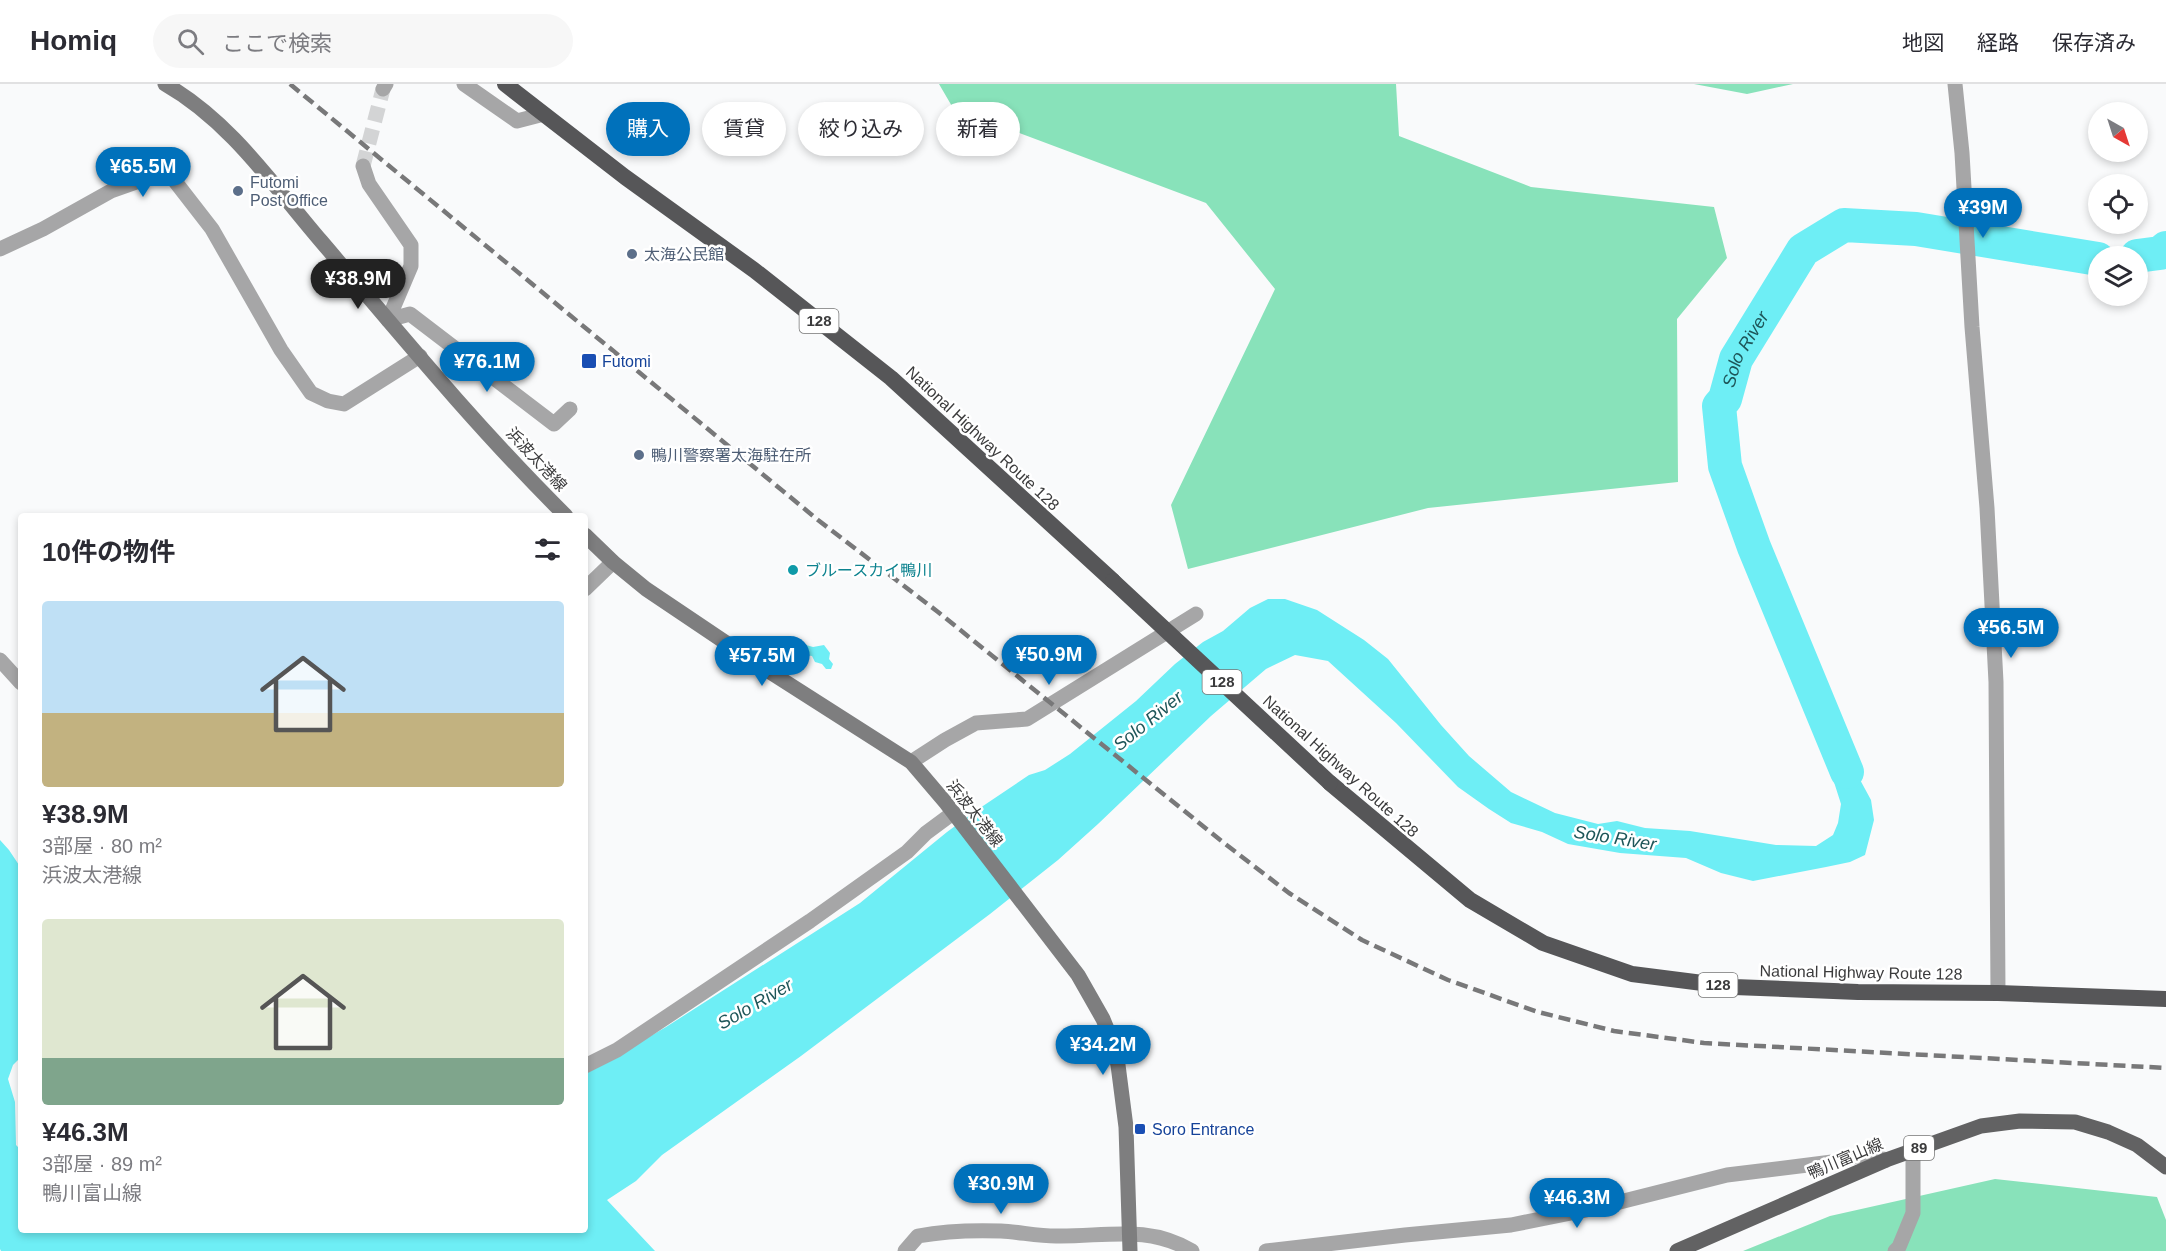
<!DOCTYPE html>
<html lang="ja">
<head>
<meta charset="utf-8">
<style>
  body { margin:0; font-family:Helvetica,"Noto Sans JP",sans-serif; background:#f7f7f7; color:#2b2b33; height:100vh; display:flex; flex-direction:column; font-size:22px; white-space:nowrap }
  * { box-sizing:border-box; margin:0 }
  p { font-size:20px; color:#7c7c81 }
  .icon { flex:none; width:33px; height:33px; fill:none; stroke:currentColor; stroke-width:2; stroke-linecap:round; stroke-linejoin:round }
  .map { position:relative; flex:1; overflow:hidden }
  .panel { position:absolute; left:18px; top:429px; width:570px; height:720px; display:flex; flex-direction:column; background:#fff; border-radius:6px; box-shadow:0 3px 9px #0003 }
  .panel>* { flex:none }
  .top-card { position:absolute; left:606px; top:18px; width:570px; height:54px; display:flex; gap:12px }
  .needle { width:39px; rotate:141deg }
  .buttons { position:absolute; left:2088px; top:18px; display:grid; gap:12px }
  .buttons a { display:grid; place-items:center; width:60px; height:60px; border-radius:50%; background:#fff; box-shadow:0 3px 9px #0003; font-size:30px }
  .price { position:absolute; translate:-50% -51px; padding:0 14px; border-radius:21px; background:#0071bb; color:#fff; font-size:20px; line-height:39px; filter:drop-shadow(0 2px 3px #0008) }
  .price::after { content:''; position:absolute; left:50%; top:36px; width:18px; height:14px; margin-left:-9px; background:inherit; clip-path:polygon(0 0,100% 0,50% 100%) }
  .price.on { background:#222; color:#fff }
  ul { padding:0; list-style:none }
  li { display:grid; align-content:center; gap:12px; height:318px; padding:0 24px }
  li span { display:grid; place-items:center; height:186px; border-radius:6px; color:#555 }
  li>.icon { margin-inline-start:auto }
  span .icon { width:108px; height:108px; fill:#fffc; stroke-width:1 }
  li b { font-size:26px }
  h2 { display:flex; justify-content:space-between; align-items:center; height:72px; padding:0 24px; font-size:26px }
  .pill { padding:0 21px; border-radius:27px; background:#fff; box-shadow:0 3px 9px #0003; font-size:21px; line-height:54px }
  .pill.on { background:#0071bb; color:#fff }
  header { display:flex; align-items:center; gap:36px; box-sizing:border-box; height:84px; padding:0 30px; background:#fff; border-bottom:2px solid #e1e1e2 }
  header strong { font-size:28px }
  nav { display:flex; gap:33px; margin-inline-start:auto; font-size:21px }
  .search { width:420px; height:54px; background:#f7f7f7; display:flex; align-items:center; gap:15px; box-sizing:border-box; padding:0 21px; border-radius:33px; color:#7c7c81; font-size:22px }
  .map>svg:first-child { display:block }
  .green { fill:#88e2ba }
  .water { fill:#6eeef5 }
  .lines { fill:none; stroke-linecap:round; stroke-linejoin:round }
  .river { stroke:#6eeef5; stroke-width:34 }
  .minor-tunnel { stroke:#d3d4d5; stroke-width:15; stroke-dasharray:15 8; stroke-linecap:butt }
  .minor { stroke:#a6a6a7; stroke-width:15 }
  .tertiary { stroke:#a6a6a7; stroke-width:15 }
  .secondary { stroke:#7e7e7f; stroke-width:15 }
  .primary { stroke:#626263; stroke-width:15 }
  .trunk { stroke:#565658; stroke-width:16 }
  .rail { stroke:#787879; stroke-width:4.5; stroke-dasharray:12 6; stroke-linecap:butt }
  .trunk-bridge { stroke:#565658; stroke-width:16 }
  .service-dot { fill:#5c6f8a; stroke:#fff; stroke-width:2 }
  .transit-dot { fill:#1a4fb4; stroke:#fff; stroke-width:2 }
  .culture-dot { fill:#0f9aa8; stroke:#fff; stroke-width:2 }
  .labels { text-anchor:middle; stroke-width:5; stroke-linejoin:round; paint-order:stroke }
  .shield { fill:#fff; stroke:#767676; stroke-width:1.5 }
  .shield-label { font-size:15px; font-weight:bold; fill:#3b3b3c }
  .service-label { font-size:16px; fill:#4e5e75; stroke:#fff; text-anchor:start }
  .transit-label { font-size:16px; fill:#164399; stroke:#fff; text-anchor:start }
  .street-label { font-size:16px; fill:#3b3b3c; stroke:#fff }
  .culture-label { font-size:16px; fill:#0d838f; stroke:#fff; text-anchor:start }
  .water-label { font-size:18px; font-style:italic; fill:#1e5659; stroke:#fff }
</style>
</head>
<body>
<header>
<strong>Homiq</strong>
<div class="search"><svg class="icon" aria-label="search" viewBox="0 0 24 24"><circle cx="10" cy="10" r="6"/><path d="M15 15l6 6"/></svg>ここで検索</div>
<nav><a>地図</a><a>経路</a><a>保存済み</a></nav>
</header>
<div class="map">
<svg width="2166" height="1167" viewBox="0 0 2166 1167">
  <rect width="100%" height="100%" fill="#f9fafb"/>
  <path class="green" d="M939,0H1396L1399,52L1531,103L1714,123L1727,174L1677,235L1678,398L1428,424L1188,485L1171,421L1275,205L1206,119L953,24Z
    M1694,0H1793L1747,10Z
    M1995,1095L2157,1113L2166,1136V1167H1743L1830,1132Z"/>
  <path class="water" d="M1268,515H1285L1317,526L1364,556L1388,575L1441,641L1469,672L1511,708L1555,729L1598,740L1617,737L1645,744L1690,747L1776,761L1816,762L1833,751L1838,739L1841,720L1826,673L1831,638L1849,666L1858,692L1871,716L1874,736L1865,771L1850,778L1826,783L1753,797L1721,789L1686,774L1620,769L1568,760L1542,748L1511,739L1489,725L1458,703L1396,639L1328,577L1295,571L1266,585L1211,632L1098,740L1058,776L990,830L801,972L662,1071L636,1097L607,1116L655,1167H1L0,1165V756L9,766L21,784V973L13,981L8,995L15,1018L16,1061L21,1066V1146H585V990L666,943L860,819L947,748L977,726L1029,691L1045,686L1070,670L1136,617L1175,580L1203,558L1223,547L1250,524Z
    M806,561L813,563L824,561L830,569L829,575L833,580L831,585H826L822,580L815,578L812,572L804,571L802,565Z"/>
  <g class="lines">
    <g class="river">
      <path d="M2137,172L2160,169L2166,164"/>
      <path id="s1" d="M1847,688L1754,463L1725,382L1719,322L1725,315L1736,275L1803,166L1844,141L1916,145L2098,175"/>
    </g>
    <path class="minor-tunnel" d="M363,82L383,5"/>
    <path class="minor" d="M464,0L517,37L544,30
      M383,5L386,0
      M363,82L369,100L411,161V182L388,236
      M0,165L43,145L111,107L159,90L167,91L174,96L212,145L281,266L311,309L328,317L344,320L420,272
      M388,236L410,230L554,340L570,325
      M585,505L613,478
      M0,576L21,599
      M911,678L945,656L976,639L1027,635L1196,530
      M585,982L617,966L810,837L907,768L926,749L953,729
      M905,1167L918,1152C945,1147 973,1146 1001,1147C1019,1148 1038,1152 1056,1152C1104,1153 1147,1140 1192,1167
      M1266,1167L1405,1151L1511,1141L1596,1124L1727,1091L1832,1078L1867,1070L1886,1076
      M1895,1167L1899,1163L1913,1129V1066"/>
    <path class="tertiary" d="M1955,0L1962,69L1972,243L1987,424L1996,598L1998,909"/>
    <path class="secondary" d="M165,0C230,37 273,101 321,157C400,250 479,346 566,432
      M585,451L613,478L646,505L759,581L911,678L946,719L1078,891L1103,935L1112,957L1118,981L1126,1043L1130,1167"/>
    <path class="primary" d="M1677,1167L1886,1076L1981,1042L2020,1037L2075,1038L2108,1048L2137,1061L2166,1083"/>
    <path class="trunk" d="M505,0L625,93L754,186L891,294L1113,497
      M1330,699L1470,816L1543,859L1632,890L1734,903L1858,908L1998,909L2166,915"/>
    <path class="rail" d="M290,0L818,436L938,528L1224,759L1289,809L1362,856L1448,896L1538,928L1614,947L1704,959L2166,984"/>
    <path class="trunk-bridge" d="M1113,497L1330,699"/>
  </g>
  <g class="service-dot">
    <circle cx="238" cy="107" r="6"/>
    <circle cx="632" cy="170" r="6"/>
    <circle cx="639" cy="371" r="6"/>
  </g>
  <g class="transit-dot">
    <rect x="581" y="269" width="16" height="16" rx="3"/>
    <rect x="1134" y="1039" width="12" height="12" rx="3"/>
  </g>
  <circle class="culture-dot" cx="793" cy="486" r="6"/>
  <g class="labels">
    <g class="shield">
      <rect x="799.5" y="225" width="39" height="24" rx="4.5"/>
      <rect x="1202.5" y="586" width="39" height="24" rx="4.5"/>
      <rect x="1698.5" y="889" width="39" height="24" rx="4.5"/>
      <rect x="1904" y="1052" width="30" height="24" rx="4.5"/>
    </g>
    <g class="shield-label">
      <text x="819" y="242">128</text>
      <text x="1222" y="603">128</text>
      <text x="1718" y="906">128</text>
      <text x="1919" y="1069">89</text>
    </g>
    <g class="service-label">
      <text x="250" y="104">Futomi<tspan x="250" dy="18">Post Office</tspan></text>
      <text x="644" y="176">太海公民館</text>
      <text x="651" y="377">鴨川警察署太海駐在所</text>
    </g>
    <g class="transit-label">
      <text x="602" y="283">Futomi</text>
      <text x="1152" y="1051">Soro Entrance</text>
    </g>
    <g class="street-label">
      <text transform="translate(983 354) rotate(43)" y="6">National Highway Route 128</text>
      <text transform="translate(537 375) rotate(47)" y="6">浜波太港線</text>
      <text transform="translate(1341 682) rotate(42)" y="6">National Highway Route 128</text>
      <text transform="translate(975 729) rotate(52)" y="6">浜波太港線</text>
      <text transform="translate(1861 888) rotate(1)" y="6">National Highway Route 128</text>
      <text transform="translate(1845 1074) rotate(-23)" y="6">鴨川富山線</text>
    </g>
    <g class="culture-label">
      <text x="805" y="492">ブルースカイ鴨川</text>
    </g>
    <g class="water-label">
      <text dy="6" stroke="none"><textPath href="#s1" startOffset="453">Solo River</textPath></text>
      <text transform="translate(1148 637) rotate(-39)" y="6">Solo River</text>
      <text transform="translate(1615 754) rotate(9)" y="6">Solo River</text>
      <text transform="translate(755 920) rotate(-30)" y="6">Solo River</text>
    </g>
  </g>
</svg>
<div class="buttons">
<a><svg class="needle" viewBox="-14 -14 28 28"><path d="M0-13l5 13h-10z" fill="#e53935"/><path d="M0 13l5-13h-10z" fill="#7c7c81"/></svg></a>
<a><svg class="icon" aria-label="locate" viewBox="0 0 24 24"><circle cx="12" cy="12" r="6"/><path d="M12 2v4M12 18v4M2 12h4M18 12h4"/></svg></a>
<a><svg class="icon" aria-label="layers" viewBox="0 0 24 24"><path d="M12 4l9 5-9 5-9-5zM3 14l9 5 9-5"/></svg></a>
</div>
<b class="price" style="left:143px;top:114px">¥65.5M</b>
<b class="price" style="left:1983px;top:155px">¥39M</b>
<b class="price on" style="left:358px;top:226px">¥38.9M</b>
<b class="price" style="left:487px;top:309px">¥76.1M</b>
<b class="price" style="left:2011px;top:575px">¥56.5M</b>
<b class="price" style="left:1049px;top:602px">¥50.9M</b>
<b class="price" style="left:762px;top:603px">¥57.5M</b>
<b class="price" style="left:1103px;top:992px">¥34.2M</b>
<b class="price" style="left:1001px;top:1131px">¥30.9M</b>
<b class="price" style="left:1577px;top:1145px">¥46.3M</b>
<div class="top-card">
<a class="pill on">購入</a>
<a class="pill">賃貸</a>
<a class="pill">絞り込み</a>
<a class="pill">新着</a>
</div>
<section class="panel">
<h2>10件の物件<svg class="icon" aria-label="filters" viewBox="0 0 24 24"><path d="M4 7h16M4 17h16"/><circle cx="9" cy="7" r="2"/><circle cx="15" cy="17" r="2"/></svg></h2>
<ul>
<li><span style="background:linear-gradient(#bfe0f5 60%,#c2b280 0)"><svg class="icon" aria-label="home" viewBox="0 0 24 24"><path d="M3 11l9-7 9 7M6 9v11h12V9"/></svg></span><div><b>¥38.9M</b><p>3部屋 · 80 m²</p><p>浜波太港線</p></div></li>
<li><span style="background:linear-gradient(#dfe7d0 75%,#7fa58c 0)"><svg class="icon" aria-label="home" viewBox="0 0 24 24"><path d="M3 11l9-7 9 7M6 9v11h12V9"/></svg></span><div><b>¥46.3M</b><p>3部屋 · 89 m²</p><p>鴨川富山線</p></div></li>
</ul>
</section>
</div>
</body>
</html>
